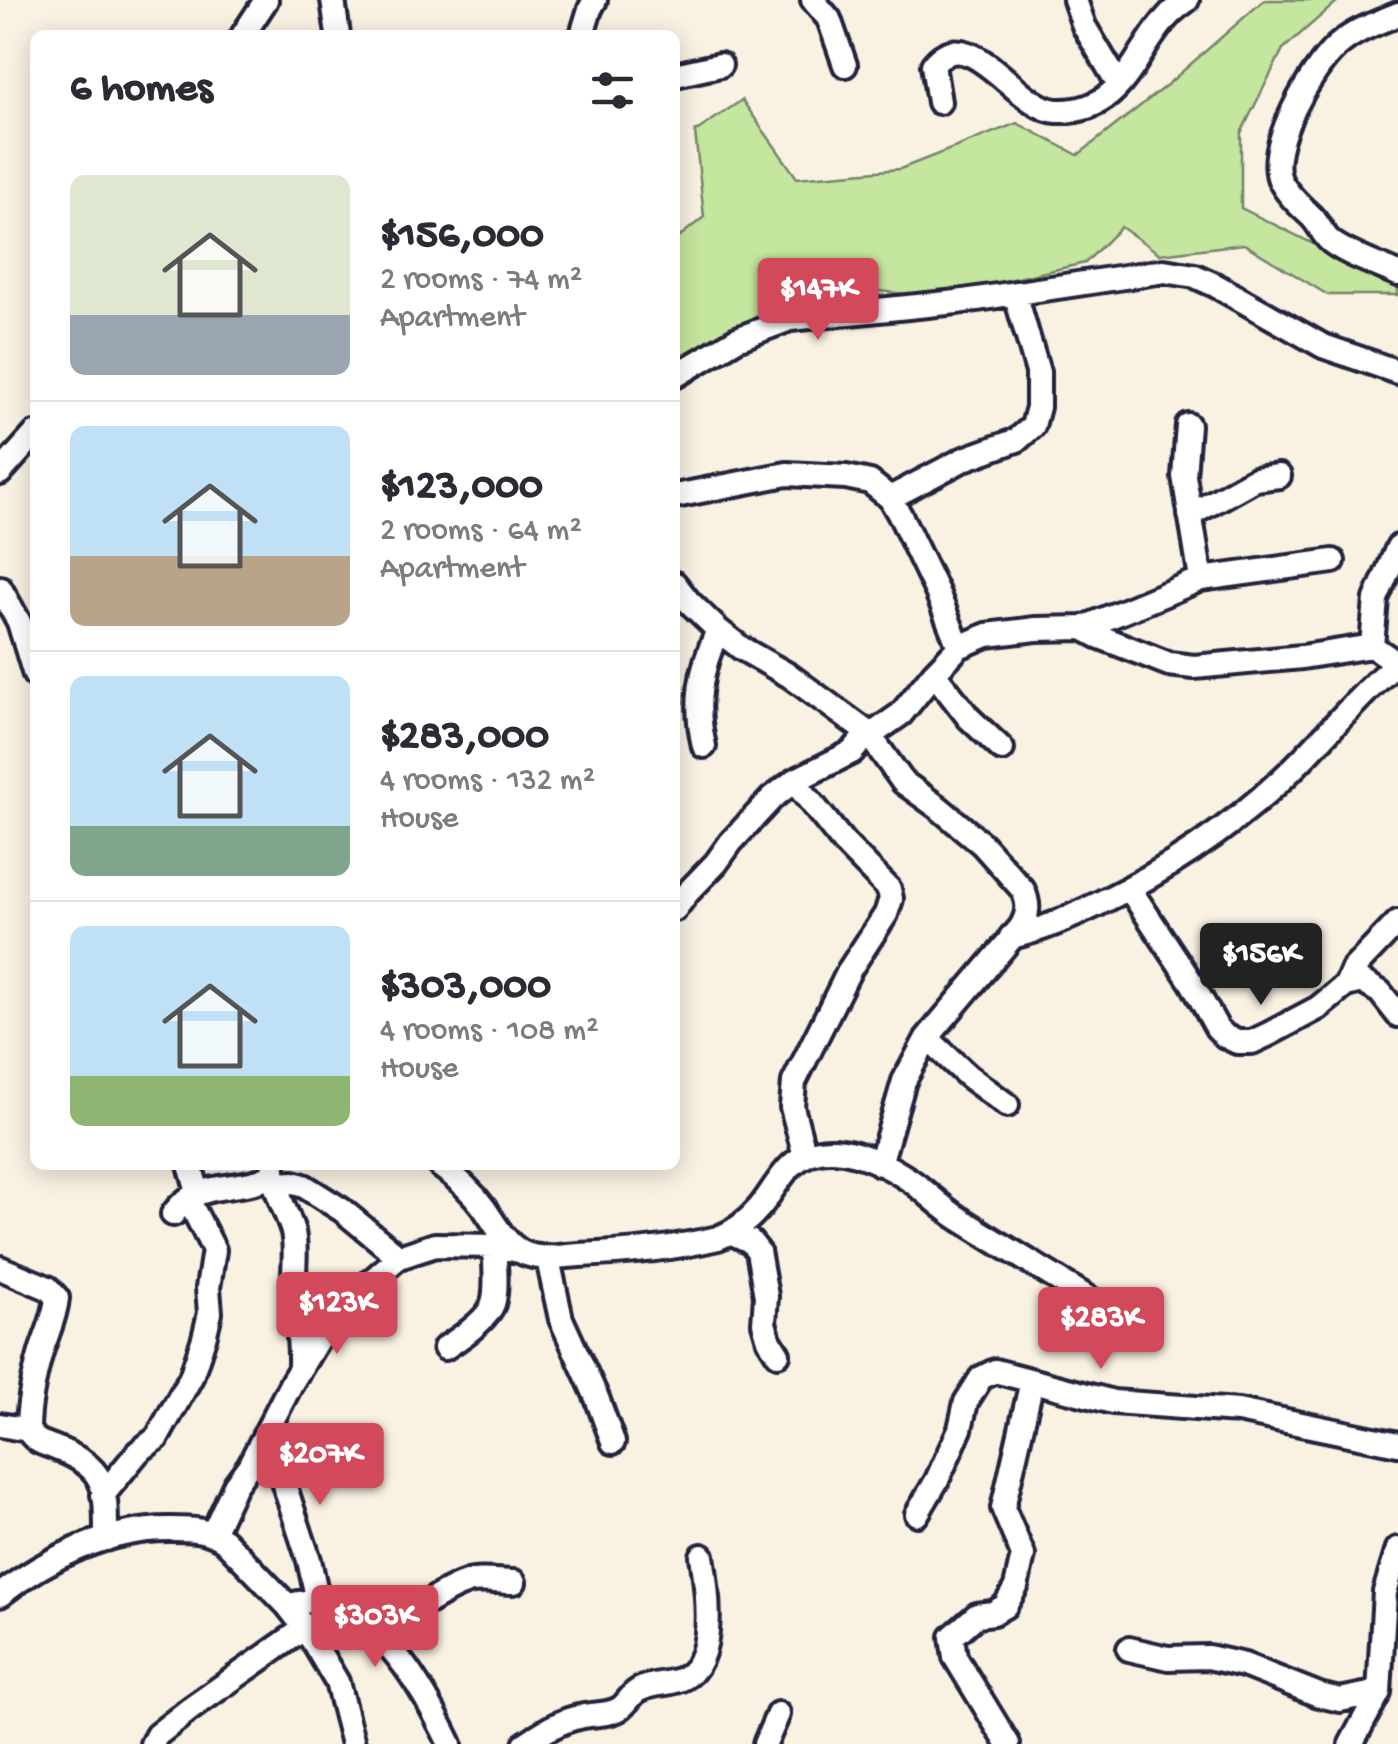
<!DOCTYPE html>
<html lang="en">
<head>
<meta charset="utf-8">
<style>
  body { margin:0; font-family:"Gochi Hand",sans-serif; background:#f2f2f3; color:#2b2b33; height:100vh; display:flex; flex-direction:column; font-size:38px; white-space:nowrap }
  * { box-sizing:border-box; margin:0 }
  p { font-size:32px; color:#7c7c81 }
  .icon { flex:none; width:55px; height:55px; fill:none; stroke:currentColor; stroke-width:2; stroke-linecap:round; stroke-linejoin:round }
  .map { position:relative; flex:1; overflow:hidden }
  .sheet { position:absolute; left:30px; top:30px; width:650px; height:1140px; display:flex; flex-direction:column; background:#fff; border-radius:15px; box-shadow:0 5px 25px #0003 }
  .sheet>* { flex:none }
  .price { position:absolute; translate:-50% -85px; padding:0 22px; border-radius:10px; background:#d1495b; color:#fff; font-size:32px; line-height:65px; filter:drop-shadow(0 2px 5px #0008) }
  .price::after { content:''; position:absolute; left:50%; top:60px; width:30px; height:22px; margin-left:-15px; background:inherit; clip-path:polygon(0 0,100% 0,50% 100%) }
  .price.active { background:#222; color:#fff }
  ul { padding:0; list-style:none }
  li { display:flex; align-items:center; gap:30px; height:250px; padding:0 40px }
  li+li { border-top:2px solid #e1e1e2 }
  li span { display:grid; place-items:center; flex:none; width:280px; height:200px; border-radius:15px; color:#555 }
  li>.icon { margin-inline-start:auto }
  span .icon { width:120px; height:120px; fill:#fffc; stroke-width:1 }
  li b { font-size:42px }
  h2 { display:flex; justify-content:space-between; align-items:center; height:120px; padding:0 40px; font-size:42px }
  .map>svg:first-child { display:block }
  .green { fill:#c5e69e; stroke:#74846c; stroke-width:2.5 }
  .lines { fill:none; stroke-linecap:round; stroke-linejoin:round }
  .minor-casing { stroke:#22223b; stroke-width:30 }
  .minor { stroke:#fff; stroke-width:22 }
</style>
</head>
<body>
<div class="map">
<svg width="1398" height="1744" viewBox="0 0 1398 1744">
  <rect width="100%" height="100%" fill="#f9f1e2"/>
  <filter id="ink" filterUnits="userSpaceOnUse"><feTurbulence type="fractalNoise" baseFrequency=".01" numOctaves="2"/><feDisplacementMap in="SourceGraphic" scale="20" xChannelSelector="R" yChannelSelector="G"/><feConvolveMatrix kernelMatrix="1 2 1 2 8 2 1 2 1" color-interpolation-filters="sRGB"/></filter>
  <g filter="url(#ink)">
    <path class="green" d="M1264,0H1339L1283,49L1241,133V208L1398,286V295H1328L1244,244L1160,254L1121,227L1085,263L933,297L851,288L675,363V240L704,217L695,132L742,100L797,178L900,169L1017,123L1078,155L1168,84Z"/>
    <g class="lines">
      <defs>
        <path id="minor" d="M333,0L338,35
          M813,0L829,19L845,65
          M1075,0L1084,26L1119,85
          M1398,14C1377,23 1355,30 1337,46C1312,68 1264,149 1281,182C1288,195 1300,206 1311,216C1319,224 1322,233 1329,240C1341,252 1381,266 1398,274
          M243,35L266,0
          M582,35L590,9L595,0
          M675,75L720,65
          M939,102L933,65C970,18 1016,109 1057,111C1124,114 1133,53 1169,15C1174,9 1181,5 1187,0
          M675,376L737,339L790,319L957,302L1164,271L1195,276L1215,285L1323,346L1398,372
          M1188,425L1184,476L1201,579
          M0,473L35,434
          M675,496L787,474L846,477L870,482L890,498L901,517L937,592L959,647
          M890,498L964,459L1017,440L1033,426L1038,407V372L1015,293
          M1190,515L1255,479L1279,476
          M675,584L689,602L718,630L741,648L790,676L868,733L903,782L939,808L982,844L1023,890C1029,904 1029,913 1021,927L927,1038L904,1081L880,1164
          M0,588L19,622L35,675
          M1083,628L1201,579L1333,561
          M1372,646L1376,599L1398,547
          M934,673L969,718L1002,749
          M871,735L901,714L934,673L959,647L987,635L1036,629L1083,628L1098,636L1169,664L1194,667L1302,657L1372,646L1398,664
          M704,746C694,704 700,670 718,630
          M794,781L843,842L889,889L891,899L886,914L850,969L794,1082L792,1107L805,1156
          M1129,888L1192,983L1217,1028L1225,1036L1237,1042H1252L1269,1034L1318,1008L1346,985L1361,981L1380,992L1398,1015
          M675,909L688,892L716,863L731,842L772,798L794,781L852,752L868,733
          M1011,937C1043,930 1069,918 1098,904C1166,871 1227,831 1282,779C1322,742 1354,699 1396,664
          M1346,985L1353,969L1398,922
          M927,1038L968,1076L1007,1105
          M190,1165L198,1192
          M274,1165C269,1182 288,1213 293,1232C297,1250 293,1269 294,1287C296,1314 301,1339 300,1366
          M439,1165C456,1177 472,1191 484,1208C494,1222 503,1240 518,1250C537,1262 559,1256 579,1255C626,1253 672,1249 718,1238C734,1232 749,1220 760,1207C774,1190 784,1166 805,1156C835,1140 879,1160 905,1177C925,1189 940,1207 960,1219C1009,1250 1060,1280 1109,1311
          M275,1184L294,1183L304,1186L342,1210L399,1257
          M173,1214C199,1178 237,1193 272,1176
          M732,1233L750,1241L758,1251L766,1296L764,1323L769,1340L778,1354
          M548,1259L561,1319L597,1398L613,1442
          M0,1268L48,1288L57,1298C55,1318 47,1333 41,1352C34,1377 28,1405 28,1430C34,1441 42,1443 53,1447C107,1468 106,1484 106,1539
          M445,1348C459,1339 487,1320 493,1304C498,1287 494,1264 495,1246
          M0,1425L28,1430
          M271,1425L282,1478L309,1560L318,1601
          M103,1495L138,1452L157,1438L191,1377L204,1338L210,1313L208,1288L214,1250L188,1199
          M917,1514L937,1480L960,1429L966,1402L981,1378L995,1371L1113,1402L1238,1411L1398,1444
          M213,1533L235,1485L249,1466L292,1382L333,1314L399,1257L435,1245L495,1246L519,1251
          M0,1595C48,1557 110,1528 172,1529C191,1529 207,1529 224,1540L287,1605L305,1628L337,1682L353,1744
          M287,1605C297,1604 309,1600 318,1601C378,1607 427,1696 450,1744
          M381,1634C400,1620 450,1585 473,1581C485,1579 501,1582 514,1582
          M1129,1649L1168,1658L1208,1657L1244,1665L1319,1695L1340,1700L1379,1692
          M152,1744L157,1735L190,1709L305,1628
          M525,1744C542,1733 559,1721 579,1717C591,1714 607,1715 617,1710C627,1706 630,1694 639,1690C653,1682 671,1685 684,1678C718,1660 707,1587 702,1556
          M765,1744L778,1714
          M1008,1744L955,1657L952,1637L977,1615L993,1613L1005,1606L1016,1587L1023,1555L1003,1508L1032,1381
          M1351,1744L1379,1692L1385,1592L1398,1549"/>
      </defs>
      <use href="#minor" class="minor-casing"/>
      <use href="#minor" class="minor"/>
    </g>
  </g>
</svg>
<b class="price" style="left:818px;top:343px">$147K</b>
<b class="price active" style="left:1261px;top:1008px">$156K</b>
<b class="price" style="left:337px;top:1357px">$123K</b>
<b class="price" style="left:1101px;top:1372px">$283K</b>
<b class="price" style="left:320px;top:1508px">$207K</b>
<b class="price" style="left:375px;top:1670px">$303K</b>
<section class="sheet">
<h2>6 homes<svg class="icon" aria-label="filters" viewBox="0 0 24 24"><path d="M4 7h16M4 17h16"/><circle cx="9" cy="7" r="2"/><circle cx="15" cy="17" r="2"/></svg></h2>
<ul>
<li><span style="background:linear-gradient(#dfe7d0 70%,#9aa5b1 0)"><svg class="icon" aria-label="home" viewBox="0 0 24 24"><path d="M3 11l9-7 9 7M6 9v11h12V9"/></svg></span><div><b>$156,000</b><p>2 rooms · 74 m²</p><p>Apartment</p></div></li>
<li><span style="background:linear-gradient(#bfe0f5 65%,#b9a48a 0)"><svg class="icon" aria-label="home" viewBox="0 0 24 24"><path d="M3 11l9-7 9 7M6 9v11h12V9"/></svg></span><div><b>$123,000</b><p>2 rooms · 64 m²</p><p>Apartment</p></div></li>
<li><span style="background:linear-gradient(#bfe0f5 75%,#7fa58c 0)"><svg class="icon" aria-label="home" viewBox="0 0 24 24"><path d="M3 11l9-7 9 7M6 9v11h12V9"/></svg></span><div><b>$283,000</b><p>4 rooms · 132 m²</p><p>House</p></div></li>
<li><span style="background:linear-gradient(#bfe0f5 75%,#8fb573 0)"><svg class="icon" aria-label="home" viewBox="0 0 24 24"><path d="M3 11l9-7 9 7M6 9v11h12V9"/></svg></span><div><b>$303,000</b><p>4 rooms · 108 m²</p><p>House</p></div></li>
</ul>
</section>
</div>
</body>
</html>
